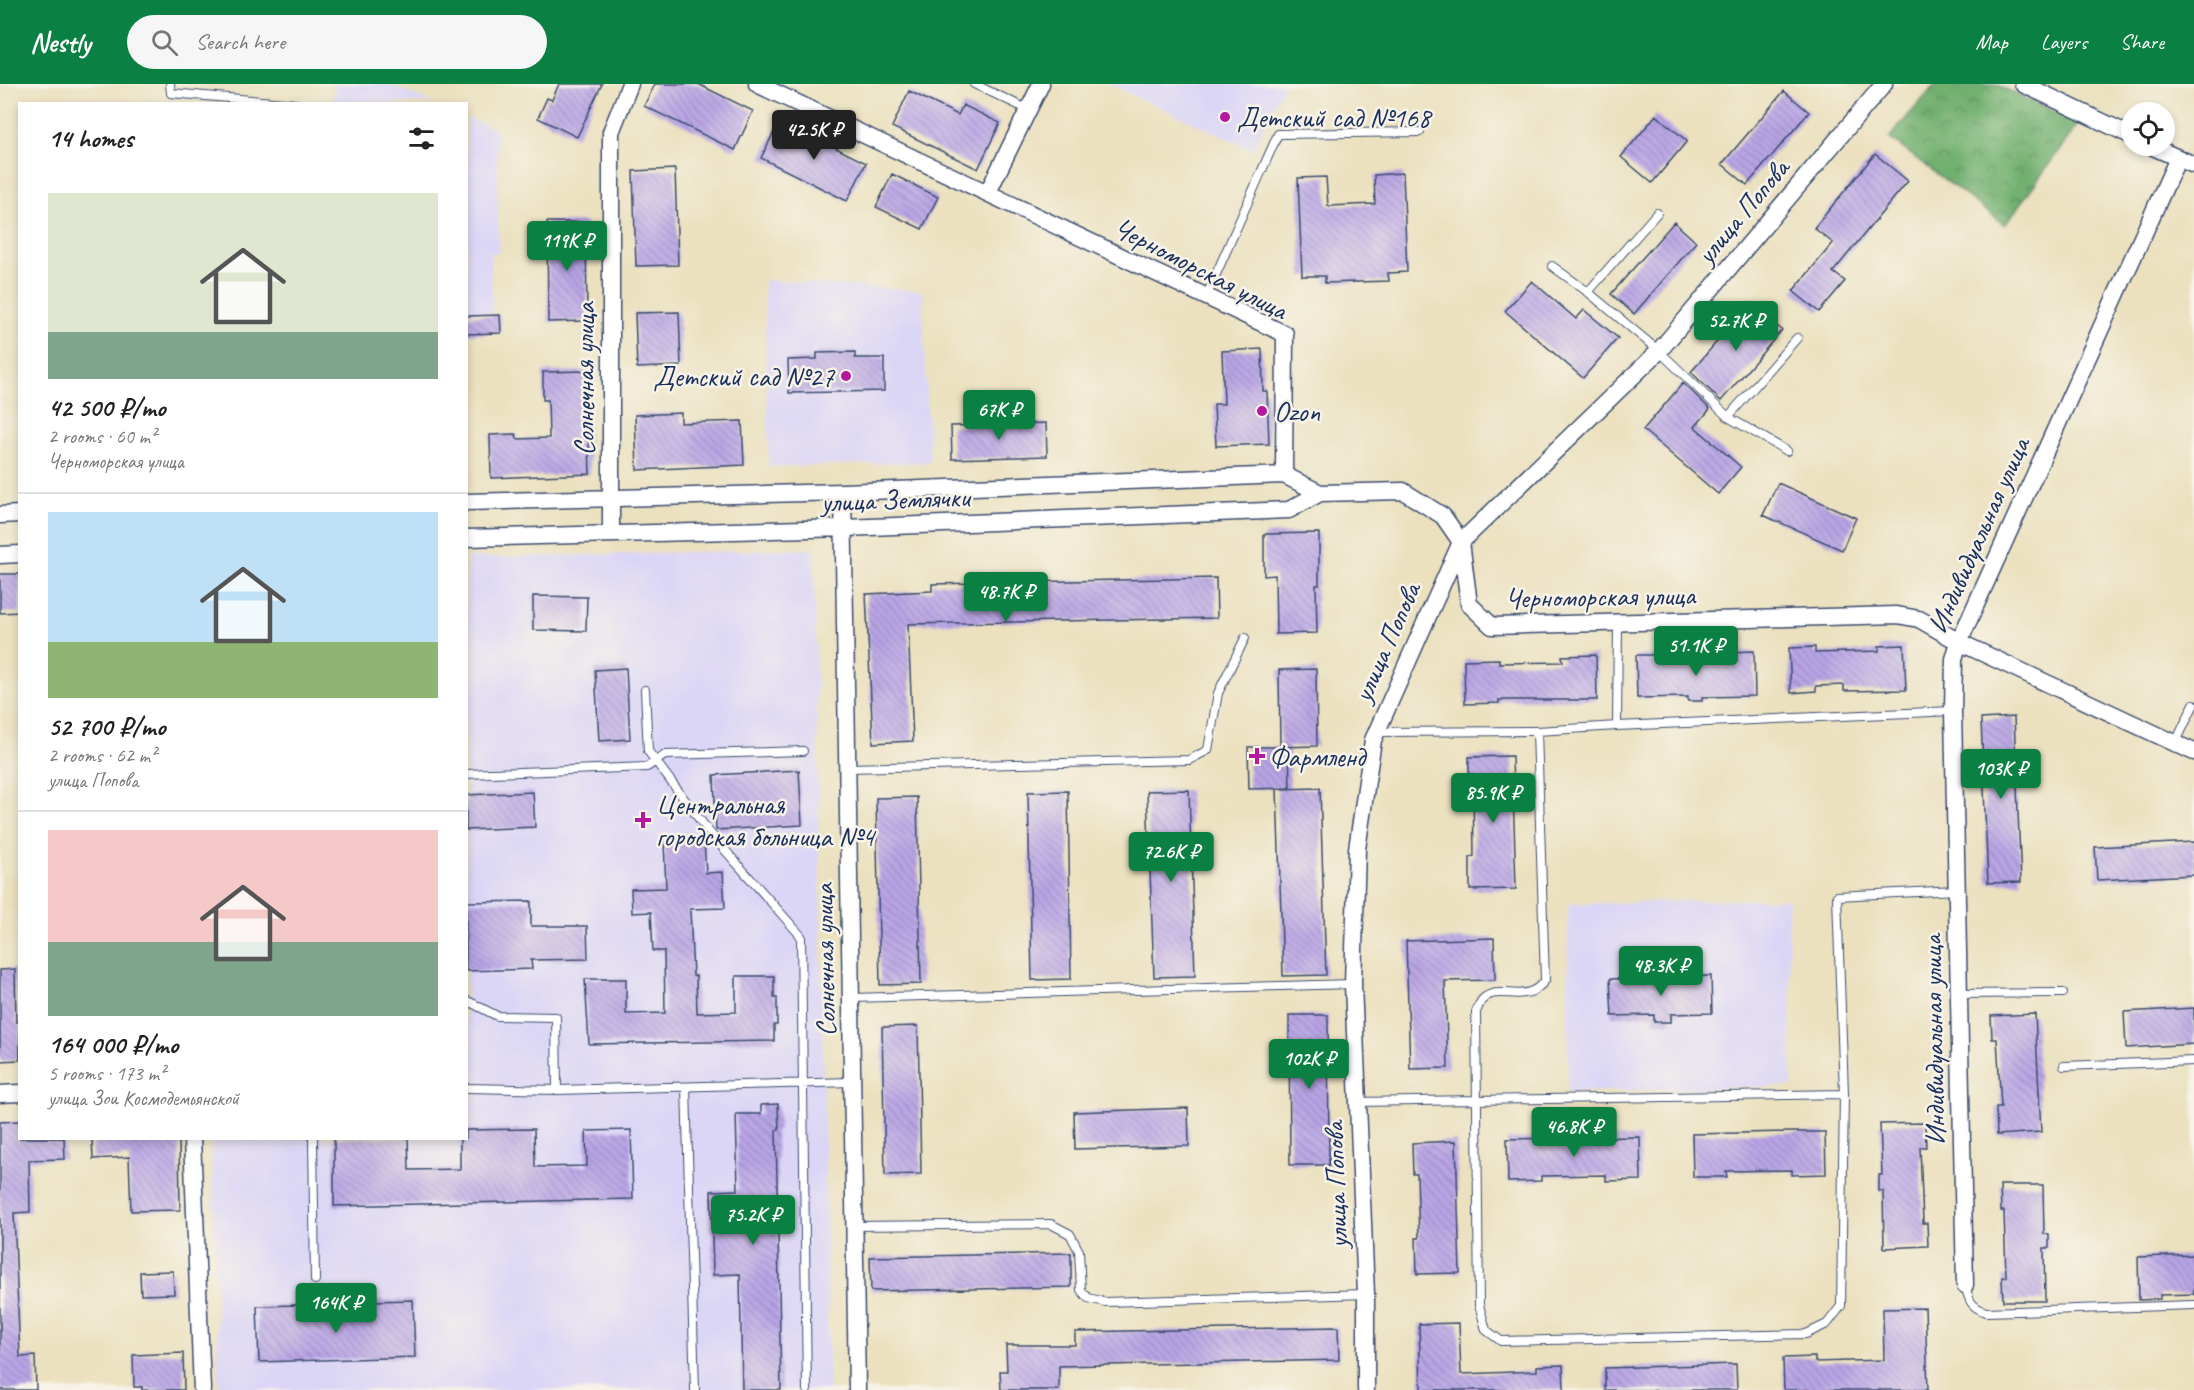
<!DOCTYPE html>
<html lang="en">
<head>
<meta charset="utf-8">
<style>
  body { margin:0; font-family:Caveat,sans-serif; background:#f6f6f6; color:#222; height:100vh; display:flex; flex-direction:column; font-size:22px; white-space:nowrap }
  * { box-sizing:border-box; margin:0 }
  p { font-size:20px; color:#767676 }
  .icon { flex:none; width:33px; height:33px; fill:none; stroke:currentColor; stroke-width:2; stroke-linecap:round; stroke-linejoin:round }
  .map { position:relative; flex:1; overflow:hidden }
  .details { position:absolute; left:18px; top:18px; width:450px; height:1038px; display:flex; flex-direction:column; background:#fff; border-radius:0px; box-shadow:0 3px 9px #0003 }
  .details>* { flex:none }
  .tools { position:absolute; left:2121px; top:18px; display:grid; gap:12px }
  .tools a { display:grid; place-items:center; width:54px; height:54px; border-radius:50%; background:#fff; box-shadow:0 3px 9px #0003; font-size:30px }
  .price { position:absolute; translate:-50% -51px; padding:0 14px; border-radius:6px; background:#0b8043; color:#fff; font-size:20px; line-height:39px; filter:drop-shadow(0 2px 3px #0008) }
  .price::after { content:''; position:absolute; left:50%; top:36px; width:18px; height:14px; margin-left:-9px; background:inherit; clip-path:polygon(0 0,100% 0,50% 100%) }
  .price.active { background:#222; color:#fff }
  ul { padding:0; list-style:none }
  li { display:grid; align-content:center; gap:12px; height:318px; padding:0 30px }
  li+li { border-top:2px solid #e0e0e0 }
  li span { display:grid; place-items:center; height:186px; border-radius:0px; color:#555 }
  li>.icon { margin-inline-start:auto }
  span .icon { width:108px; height:108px; fill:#fffc; stroke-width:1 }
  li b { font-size:26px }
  h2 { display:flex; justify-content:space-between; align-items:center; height:72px; padding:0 30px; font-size:26px }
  header { display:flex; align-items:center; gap:36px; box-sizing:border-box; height:84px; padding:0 30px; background:#0b8043; color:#fff }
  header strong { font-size:28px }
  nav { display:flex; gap:33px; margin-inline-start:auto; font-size:21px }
  .search { width:420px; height:54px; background:#f6f6f6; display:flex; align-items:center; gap:15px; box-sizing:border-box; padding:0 21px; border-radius:33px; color:#767676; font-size:22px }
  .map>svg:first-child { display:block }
  .built { fill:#dcd6f6 }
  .forest { fill:url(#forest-crowns); stroke:#467067; stroke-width:1.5 }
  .building { fill:url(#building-back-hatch) }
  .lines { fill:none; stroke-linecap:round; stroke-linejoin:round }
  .service-casing { stroke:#3a4a6d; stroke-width:10 }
  .minor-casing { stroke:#3a4a6d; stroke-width:19 }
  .service { stroke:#fff; stroke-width:8 }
  .minor { stroke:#fff; stroke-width:16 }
  .poi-dot { fill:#b5179e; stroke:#f7f3e8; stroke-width:2 }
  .labels { text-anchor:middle; stroke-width:5; stroke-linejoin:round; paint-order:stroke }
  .poi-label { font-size:28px; fill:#1b2f5e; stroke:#f7f3e8; text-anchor:start }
  .street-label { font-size:28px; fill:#1b2f5e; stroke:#f7f3e8 }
</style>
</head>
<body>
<header>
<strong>Nestly</strong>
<div class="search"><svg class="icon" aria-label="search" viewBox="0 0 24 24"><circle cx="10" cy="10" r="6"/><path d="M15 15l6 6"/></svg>Search here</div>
<nav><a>Map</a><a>Layers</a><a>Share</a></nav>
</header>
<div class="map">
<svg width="2194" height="1306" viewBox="0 0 2194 1306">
  <defs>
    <pattern id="forest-crowns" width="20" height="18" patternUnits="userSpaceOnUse" patternTransform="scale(1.5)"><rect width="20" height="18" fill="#72b070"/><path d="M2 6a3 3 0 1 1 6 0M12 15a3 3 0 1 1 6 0" fill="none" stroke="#5d905f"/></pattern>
    <pattern id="building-back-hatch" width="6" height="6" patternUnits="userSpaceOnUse" patternTransform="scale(1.5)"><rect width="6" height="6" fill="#b9a5e6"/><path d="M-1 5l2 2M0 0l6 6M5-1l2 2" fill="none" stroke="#9687be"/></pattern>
  </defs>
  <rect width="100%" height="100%" fill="#f7f3e8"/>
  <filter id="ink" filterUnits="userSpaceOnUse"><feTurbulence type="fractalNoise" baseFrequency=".0167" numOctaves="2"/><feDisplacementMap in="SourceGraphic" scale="12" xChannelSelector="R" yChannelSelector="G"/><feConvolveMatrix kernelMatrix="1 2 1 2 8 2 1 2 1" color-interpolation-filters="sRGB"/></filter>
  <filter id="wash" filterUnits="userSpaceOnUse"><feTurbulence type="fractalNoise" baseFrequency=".008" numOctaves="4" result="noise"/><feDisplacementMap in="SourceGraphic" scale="24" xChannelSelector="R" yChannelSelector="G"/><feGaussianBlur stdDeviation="1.35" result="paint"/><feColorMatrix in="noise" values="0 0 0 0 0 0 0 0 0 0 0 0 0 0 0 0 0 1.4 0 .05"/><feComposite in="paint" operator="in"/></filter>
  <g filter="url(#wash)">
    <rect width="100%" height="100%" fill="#ebe1bf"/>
    <path class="built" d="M336,0H388L434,19H332Z
      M1109,0H1284L1253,66Z
      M467,33L496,46L499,169H491L492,228L467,229Z
      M764,196L922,207L930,378L769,383Z
      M814,465L829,1306H219L211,1055L466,1054L467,474Z
      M1788,815L1792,1002L1568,1008V820Z"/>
    <path class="forest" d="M1936,0H1995L2079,39L2005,141L1889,54Z"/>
    <g id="blocks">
      <path class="building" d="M559,0H602L577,53L538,34L547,14L552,16Z
        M655,0H698L753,27L735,66L644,22Z
        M909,7L958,31L963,21L1000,39L978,85L892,43Z
        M1784,7L1809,28L1747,101L1722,80Z
        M1656,31L1687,57L1652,99L1621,73Z
        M780,36L866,79L847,117L761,74Z
        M1875,70L1908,97L1833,188L1845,197L1819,228L1793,207L1833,159L1814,144Z
        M675,85L678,181L636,182L633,87Z
        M1403,89L1407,188L1388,189L1389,197L1325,199V192H1302L1298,94L1326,93L1328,122L1375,120L1374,91Z
        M892,90L938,113L922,145L876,123Z
        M547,138H586L587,237L548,238Z
        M1674,138L1696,158L1634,230L1611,210Z
        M1532,197L1576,235L1584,226L1618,254L1583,294L1505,227Z
        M1750,219L1782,246L1721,317L1691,288Z
        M679,228L681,282L637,284L635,229Z
        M500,231L501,249L466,250V232Z
        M1262,265L1263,307H1267L1269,360L1216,362L1214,320H1224L1222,267Z
        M855,268V274H884V307L789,309L788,276L817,275V269Z
        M586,287L590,390L491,394L490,351L516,350L517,355L549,354L548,316H543V288Z
        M1683,299L1710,325L1695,343L1741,383L1718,410L1643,346Z
        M681,329V339L742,337L744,381L637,386L635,331Z
        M1046,339L1047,372L952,375L951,342Z
        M1778,399L1856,434L1842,466L1763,431Z
        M1319,449V501H1316L1317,549L1276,550L1275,491L1264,492V450Z
        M0,490H20V528L0,529Z
        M1216,494L1217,534L908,540L913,657L873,659L866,510L932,507V500Z
        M533,512L587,513L586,547L533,546Z
        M1904,561L1906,606L1844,607V601L1816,602V607L1791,609L1789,564L1815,563V569L1879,567V562Z
        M1754,567L1755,612L1702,613V617H1688V613L1637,614L1636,571H1663V576L1728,574V568Z
        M1596,571L1597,616H1499V619L1465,620L1464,576L1499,575V579L1563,578L1562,572Z
        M626,584L630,655L599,657L595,586Z
        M1316,585L1317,662L1280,663L1279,586Z
        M2014,633L2021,798L1988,799L1981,635Z
        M1248,663H1289L1290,704L1249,705Z
        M1512,672L1516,805L1470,806V773L1474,772L1473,705H1469V673Z
        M799,686L802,741L716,746L714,691Z
        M1320,704L1326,891L1283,892L1277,705Z
        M1189,706L1195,892L1154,893L1147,707Z
        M1068,707L1071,895L1032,896L1028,708Z
        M533,708L535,743L466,746V711Z
        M917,713L921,900L880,901L876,714Z
        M704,756L706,789L723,788L725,824L690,825L693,892H696L697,929L736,928V892H774V914H777V941H774V957L589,960L585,895H626V930L665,929L664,867H653L651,828L632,829L631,805L666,804L664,757Z
        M2194,758V791L2097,796L2095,763Z
        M531,817V842H587L588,875L531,876L532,885L466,887V818Z
        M1494,854L1495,896L1445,897L1448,984L1410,985L1406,857Z
        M15,885L16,938H20V976L0,977V886Z
        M1711,892L1712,929L1671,930V938H1654V931L1612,932L1610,895Z
        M2194,924V960L2126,964L2124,928Z
        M2035,930L2041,1048L1997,1051L1996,1023H2001L1997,955H1992L1991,932Z
        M1289,931H1328L1329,1081H1290Z
        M918,942L921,1090L885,1091L882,943Z
        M778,1020L779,1046H776L781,1306H742L740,1190L713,1191L711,1107L738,1106L736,1030H761V1021Z
        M1188,1024L1189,1062L1075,1065L1074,1028Z
        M20,1037V1054H64L65,1075L29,1076L30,1128L14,1129L20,1273L35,1272L36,1306H0V1038Z
        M1925,1039L1926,1063H1920L1923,1139H1927L1928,1162L1884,1164L1883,1107H1879V1091H1882L1880,1040Z
        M534,1045L535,1083L587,1082L586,1047L631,1046L633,1115L334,1122V1054H408L409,1086L460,1085V1054H466V1046Z
        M1791,1048H1825L1826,1090L1792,1091V1086L1726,1087L1727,1093H1693L1692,1050Z
        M1640,1053L1641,1096L1606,1097V1091L1541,1092V1097L1508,1098L1507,1055Z
        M92,1054H179L180,1126L131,1127L129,1073L93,1075Z
        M1456,1057L1460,1189L1417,1190L1416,1154H1419L1417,1090H1413L1412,1059Z
        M2000,1101H2043L2044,1150H2049V1164H2044L2045,1217H2003L2002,1193H2006L2004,1127H2001Z
        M1071,1169V1203L871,1207L870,1173Z
        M2194,1171V1210L2160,1211V1215L2139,1216L2138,1173Z
        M173,1187L174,1210L141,1211L140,1188Z
        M413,1216L415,1273L259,1278L257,1222L298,1221V1234L323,1233L328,1226L336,1223L343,1225L349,1233L373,1232V1217Z
        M1925,1224L1928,1306H1784L1783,1274L1815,1273V1278L1884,1276L1883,1225Z
        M1459,1239L1461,1290L1537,1287V1282L1563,1281L1564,1306H1421L1419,1240Z
        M1338,1243L1339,1276L1059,1282V1306H1001L1000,1287H1007L1006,1261H1075V1248Z
        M183,1269L184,1306H142V1303H134L133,1271Z
        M1736,1280L1737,1306H1605V1284Z"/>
    </g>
  </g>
  <g filter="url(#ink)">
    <use href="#blocks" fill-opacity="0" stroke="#3a4a6d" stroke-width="1.5"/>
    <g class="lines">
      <defs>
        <path id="service" d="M170,0L171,9L296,20
          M974,0L1029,26
          M1657,129L1588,208L1659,267L1728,333L1797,254
          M1552,182L1588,208
          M1206,213L1278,50L1420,48
          M1728,333L1787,367
          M1618,539L1617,642L1537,647L1545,896C1526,923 1500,899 1483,915C1480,917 1478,924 1476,928L1479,1221L1486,1246L1501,1257L1806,1250L1827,1240L1841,1222L1844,1010L1837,812L1957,806
          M645,606L648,667L709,748L801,852L807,1306
          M1617,642L1953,627
          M1376,648L1537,647
          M2175,660L2194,620
          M848,684L1189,676L1208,666L1218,609L1245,554
          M466,690L647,683L665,671L803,667
          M1959,910L2063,909
          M851,914L1353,900
          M466,916L497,932L556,933L557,1006
          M2064,982L2194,977
          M686,1003L695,1306
          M466,1004L557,1006L852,998
          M1358,1018L1844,1010
          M313,1054L315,1196
          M854,1142L1051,1140L1070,1150L1079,1167L1081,1206L1088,1214L1105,1218L1366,1210
          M1965,1201C1969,1217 1971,1223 1986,1228L2194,1221"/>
        <path id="minor" d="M757,0L1285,250L1284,391
          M2023,0L2132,52
          M2151,62L2194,81
          M988,108L1041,0
          M843,408L857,1306
          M466,418L843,408L1284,391L1320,409L1403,407L1443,432L1461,458L1469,520L1492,542L1897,531L1919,535L1959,558L2194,668
          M0,431L20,430
          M611,450V48L630,0
          M466,454L845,444L1289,426L1320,409
          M0,471L20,470
          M0,1010L20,1009
          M192,1054L202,1306
          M1965,1201L1953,627L1954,575L1959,558L2178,74
          M1366,1306V1210L1353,900L1357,765L1373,656L1461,458L1659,267L1884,0"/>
      </defs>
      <use href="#service" class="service-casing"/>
      <use href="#minor" class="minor-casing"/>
      <use href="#service" class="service"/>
      <use href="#minor" class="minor"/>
    </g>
  </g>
  <g class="poi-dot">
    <circle cx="1225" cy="33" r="6"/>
    <circle cx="846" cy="292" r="6"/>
    <circle cx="1262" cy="327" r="6"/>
    <path d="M1254 663h6v6h6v6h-6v6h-6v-6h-6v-6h6z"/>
    <path d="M640 727h6v6h6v6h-6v6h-6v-6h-6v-6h6z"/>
  </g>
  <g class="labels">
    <g class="poi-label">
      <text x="1237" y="43">Детский сад №168</text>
      <text x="834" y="302" text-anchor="end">Детский сад №27</text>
      <text x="1274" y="337">Ozon</text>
      <text x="1269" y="682">Фармленд</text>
      <text x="656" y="730">Центральная<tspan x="656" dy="32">городская больница №4</tspan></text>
    </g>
    <g class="street-label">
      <text transform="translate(1742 127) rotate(-50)" y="10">улица Попова</text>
      <text transform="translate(1201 184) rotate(27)" y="10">Черноморская улица</text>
      <text transform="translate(584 295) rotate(-90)" y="10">Солнечная улица</text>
      <text transform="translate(895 415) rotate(-2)" y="10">улица Землячки</text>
      <text transform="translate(1978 451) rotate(-66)" y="10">Индивидуальная улица</text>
      <text transform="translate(1600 512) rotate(-1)" y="10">Черноморская улица</text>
      <text transform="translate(1386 558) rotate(-66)" y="10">улица Попова</text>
      <text transform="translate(824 876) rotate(-91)" y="10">Солнечная улица</text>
      <text transform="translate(1933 956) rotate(-91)" y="10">Индивидуальная улица</text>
      <text transform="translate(1335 1101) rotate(-92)" y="10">улица Попова</text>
    </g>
  </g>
</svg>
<div class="tools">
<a><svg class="icon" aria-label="locate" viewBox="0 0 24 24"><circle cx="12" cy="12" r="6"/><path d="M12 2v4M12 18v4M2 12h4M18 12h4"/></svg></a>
</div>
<b class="price active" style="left:814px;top:77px">42.5K ₽</b>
<b class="price" style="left:567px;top:188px">119K ₽</b>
<b class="price" style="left:1736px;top:268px">52.7K ₽</b>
<b class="price" style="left:999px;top:357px">67K ₽</b>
<b class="price" style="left:1006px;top:539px">48.7K ₽</b>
<b class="price" style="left:1696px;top:593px">51.1K ₽</b>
<b class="price" style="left:2001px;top:716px">103K ₽</b>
<b class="price" style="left:1493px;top:740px">85.9K ₽</b>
<b class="price" style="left:1171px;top:799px">72.6K ₽</b>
<b class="price" style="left:1661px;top:913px">48.3K ₽</b>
<b class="price" style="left:1309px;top:1006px">102K ₽</b>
<b class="price" style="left:1574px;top:1074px">46.8K ₽</b>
<b class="price" style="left:753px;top:1162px">75.2K ₽</b>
<b class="price" style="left:336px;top:1250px">164K ₽</b>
<section class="details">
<h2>14 homes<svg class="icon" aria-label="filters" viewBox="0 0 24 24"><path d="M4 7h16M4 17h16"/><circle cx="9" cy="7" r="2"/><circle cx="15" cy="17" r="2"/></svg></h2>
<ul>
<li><span style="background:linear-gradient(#dfe7d0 75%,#7fa58c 0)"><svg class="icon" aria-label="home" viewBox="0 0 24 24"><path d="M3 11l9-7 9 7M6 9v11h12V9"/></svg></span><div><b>42 500 ₽/mo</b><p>2 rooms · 60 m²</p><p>Черноморская улица</p></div></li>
<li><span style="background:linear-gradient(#bfe0f5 70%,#8fb573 0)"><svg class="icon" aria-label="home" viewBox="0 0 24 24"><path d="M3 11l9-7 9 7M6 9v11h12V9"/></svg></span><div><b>52 700 ₽/mo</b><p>2 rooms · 62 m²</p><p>улица Попова</p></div></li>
<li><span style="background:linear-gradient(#f6c9c9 60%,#7fa58c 0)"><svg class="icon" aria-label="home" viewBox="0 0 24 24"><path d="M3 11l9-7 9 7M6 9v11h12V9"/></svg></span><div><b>164 000 ₽/mo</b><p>5 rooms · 173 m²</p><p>улица Зои Космодемьянской</p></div></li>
</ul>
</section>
</div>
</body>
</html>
